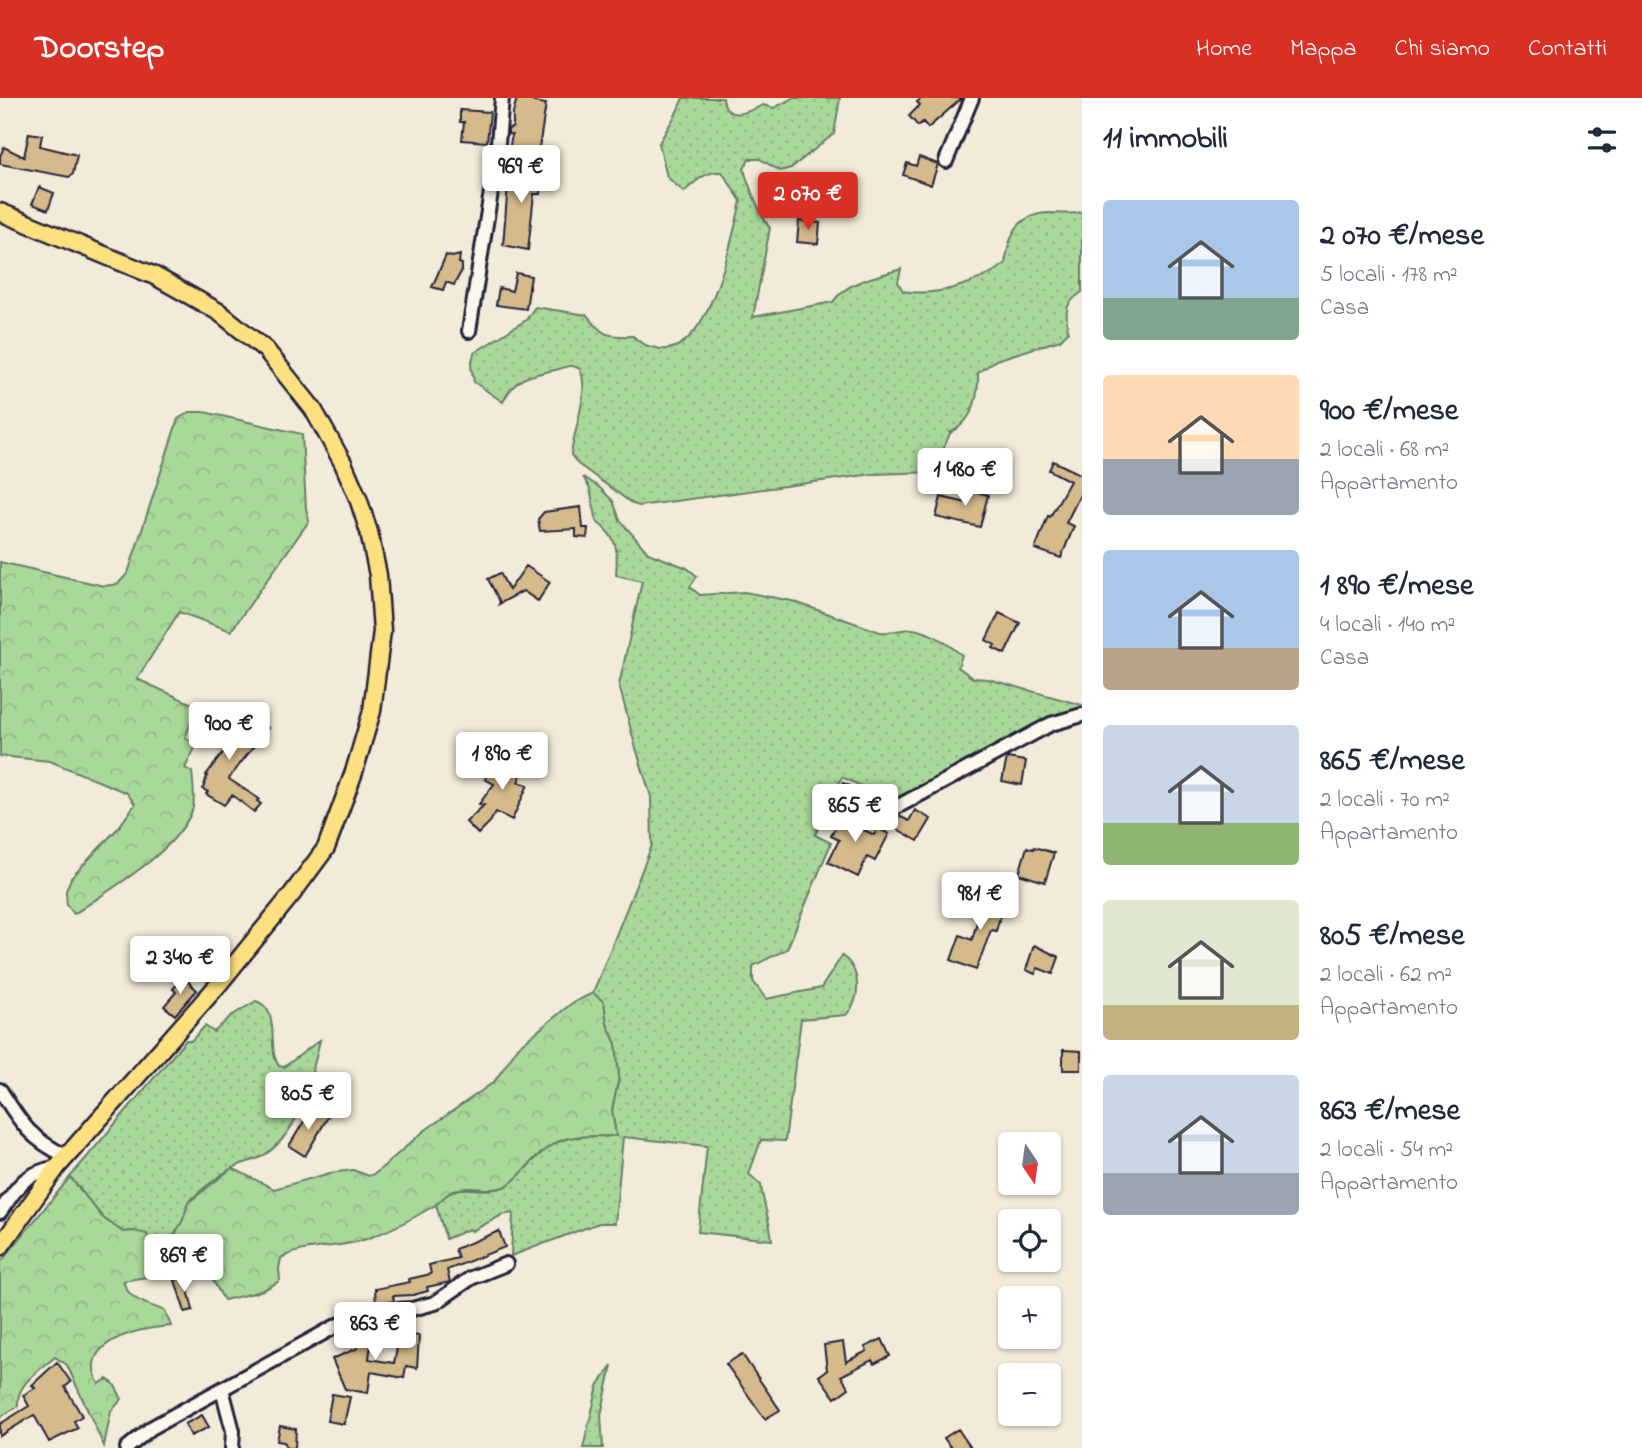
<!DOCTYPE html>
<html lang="it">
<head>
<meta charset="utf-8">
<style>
  body { margin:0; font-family:"Indie Flower",sans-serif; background:#f2f2f3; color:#1f2937; height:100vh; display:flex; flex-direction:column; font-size:26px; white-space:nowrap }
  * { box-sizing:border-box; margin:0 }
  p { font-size:23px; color:#747a83 }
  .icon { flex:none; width:38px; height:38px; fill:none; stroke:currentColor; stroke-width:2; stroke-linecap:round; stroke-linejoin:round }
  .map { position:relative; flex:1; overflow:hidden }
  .panel { display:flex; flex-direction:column; background:#fff; width:560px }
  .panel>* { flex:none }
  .needle { width:46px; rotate:167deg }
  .tools { position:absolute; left:998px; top:1034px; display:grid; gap:14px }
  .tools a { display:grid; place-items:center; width:63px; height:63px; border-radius:7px; background:#fff; box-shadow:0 2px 5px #0004; font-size:35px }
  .price { position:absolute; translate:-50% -60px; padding:0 16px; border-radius:7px; background:#fff; color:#222; font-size:23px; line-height:46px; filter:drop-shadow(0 2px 4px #0008) }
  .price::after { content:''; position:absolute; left:50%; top:42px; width:21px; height:16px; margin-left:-10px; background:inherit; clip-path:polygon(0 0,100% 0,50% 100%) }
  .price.active { background:#d93025; color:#fff }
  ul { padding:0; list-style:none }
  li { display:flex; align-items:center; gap:21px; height:175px; padding:0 21px }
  li span { display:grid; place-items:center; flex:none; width:196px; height:140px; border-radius:7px; color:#555 }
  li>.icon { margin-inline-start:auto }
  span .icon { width:84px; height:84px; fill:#fffc; stroke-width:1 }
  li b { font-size:30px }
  h2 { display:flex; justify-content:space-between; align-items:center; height:84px; padding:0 21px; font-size:30px }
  header { display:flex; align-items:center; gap:42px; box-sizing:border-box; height:98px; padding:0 35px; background:#d93025; color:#fff }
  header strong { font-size:33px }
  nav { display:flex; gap:38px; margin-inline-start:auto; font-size:24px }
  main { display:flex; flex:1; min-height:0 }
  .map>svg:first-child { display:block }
  .grass { fill:url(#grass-dots); stroke:#667e6a; stroke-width:2 }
  .forest { fill:url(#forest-crowns); stroke:#667e6a; stroke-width:2 }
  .building { fill:#d5bb8b; stroke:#22223b; stroke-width:2 }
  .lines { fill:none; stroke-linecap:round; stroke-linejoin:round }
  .minor-casing { stroke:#22223b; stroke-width:18 }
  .major-casing { stroke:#22223b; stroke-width:21 }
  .minor { stroke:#fbf7ec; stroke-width:12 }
  .major { stroke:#fde080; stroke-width:16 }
</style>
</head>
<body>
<header>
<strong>Doorstep</strong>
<nav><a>Home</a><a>Mappa</a><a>Chi siamo</a><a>Contatti</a></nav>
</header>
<main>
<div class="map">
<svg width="1082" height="1350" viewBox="0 0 1082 1350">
  <defs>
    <pattern id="grass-dots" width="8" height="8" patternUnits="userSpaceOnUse" patternTransform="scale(1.75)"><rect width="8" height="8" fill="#a9d999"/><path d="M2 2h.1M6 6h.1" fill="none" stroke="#91ba85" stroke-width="1.8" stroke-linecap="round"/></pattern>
    <pattern id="forest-crowns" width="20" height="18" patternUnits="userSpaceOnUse" patternTransform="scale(1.75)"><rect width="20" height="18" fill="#a9d999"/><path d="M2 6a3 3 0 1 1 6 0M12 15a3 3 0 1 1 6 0" fill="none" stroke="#91ba85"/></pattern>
  </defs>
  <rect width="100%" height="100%" fill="#f3ebd9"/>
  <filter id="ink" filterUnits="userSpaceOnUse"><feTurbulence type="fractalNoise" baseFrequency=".0143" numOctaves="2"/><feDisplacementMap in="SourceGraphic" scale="14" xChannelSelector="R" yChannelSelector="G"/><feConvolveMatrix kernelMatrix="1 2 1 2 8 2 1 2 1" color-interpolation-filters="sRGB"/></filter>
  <g filter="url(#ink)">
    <path class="grass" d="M683,0H723C726,25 748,14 763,7L774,10L793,0H840L834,36L791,70L780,73L760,61H749L744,71C747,84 762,121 770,130L753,219L833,204C848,182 877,179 901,171L898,184L903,193C937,199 977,186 1005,166C1009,139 1015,117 1048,115C1060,115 1070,117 1082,114V194C1063,207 1066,213 1068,234L1060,242L996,262L978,275C979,300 973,323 950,335L934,374L873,376L639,408L633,406L578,366L571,357C574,331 590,293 580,271C570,266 570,268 559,271C533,278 517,275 503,304L474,284L471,268L474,255L526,222L535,209L587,217C603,238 607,239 633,238C641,246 646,248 656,250C708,265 733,137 741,103L722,74C705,73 696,83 684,94L667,79L659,45L676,16Z
      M583,379L599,389L613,403L620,422L648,455L687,470L697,478L690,489L700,497L744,494L792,503L880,534C892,536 903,530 913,531C933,534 947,546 962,557L958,569L973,580L988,581L1082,607V611L1054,619L872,713L859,708L868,691L842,679L815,737L831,745L787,851L753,868V883L766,901L821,890L842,858C861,871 862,901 846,917L801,921L785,1043L761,1042L749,1076L761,1087C763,1106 770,1123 772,1142L698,1134L707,1048L623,1039L615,1125H599L511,1158L513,1115L502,1117L472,1133L469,1131L446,1141L436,1107C459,1077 479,1100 505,1088C516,1083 525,1071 533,1063C563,1033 577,1039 616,1038L612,1012L619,979L616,946L607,926L604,904L593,895L652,747L651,699L635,647L619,587L642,483L616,477C618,452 618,440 597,424L590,391Z
      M256,903C282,911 266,952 279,968L284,969L320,942C310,983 301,1036 261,1059C251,1064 240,1065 231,1071C220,1077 197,1095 189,1104C186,1108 186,1115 184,1120C178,1136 169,1148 151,1149L134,1133L123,1134L103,1120L70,1079L186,942L191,943L205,928L214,934L231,918Z
      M612,1267L601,1317L603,1350H583L598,1288Z"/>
    <path class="forest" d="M190,314H204L302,336L306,410L309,423L231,533L179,514L137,581L197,608L185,640L197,646L185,670L192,674C193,686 196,701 192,713C175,755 110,791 74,816L67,807L66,793L71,780L119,729L135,706L127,695L50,663L0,658V464L104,488L118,486L128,475L178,321Z
      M593,895L604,904L607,926L616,946L619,979L612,1012L616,1038C577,1039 563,1033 533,1062C525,1071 516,1083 506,1088C489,1096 470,1085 453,1093C444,1097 440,1105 432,1109C412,1121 391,1132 369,1140C341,1151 307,1146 281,1160L279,1171L280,1182C265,1195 243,1197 224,1202L208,1174L181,1173L123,1183C129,1203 146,1205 165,1213L171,1228C141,1230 75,1243 99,1286L107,1281L114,1286L122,1301L111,1313L104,1348L67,1267L55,1259C41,1271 15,1287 18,1308L0,1319V1165L70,1079L103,1120L123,1134L134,1133L147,1136L151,1149L163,1148L172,1141L183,1122L188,1105L232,1070L274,1091L330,1075L353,1072L369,1078L376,1075L424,1033L494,984L518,949L572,905Z"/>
    <path class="building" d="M517,0H535L534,4L546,6L538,56L509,52L512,37L508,36V31L513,29V15Z
      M922,0H962L928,30L923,24L918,28L909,18L920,7L917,4Z
      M460,12L490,14L487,44L462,42L464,24H460Z
      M29,35L42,37L40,48L77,57L73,76L69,79L0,66V58L4,49L24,59Z
      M919,59L938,66L931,87L903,77L907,65L916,68Z
      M529,62L543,64L540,96H534L528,152L503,147L509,74L528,76Z
      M39,89L54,95L48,112L32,106Z
      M799,123L820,125L818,146L797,144Z
      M446,157L452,159L460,157L459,165L462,166V172L454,187L446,184L443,192L432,189Z
      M516,175L531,178L526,211L496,207L499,190L512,193Z
      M1053,363L1082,377V393L1066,425L1074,428L1061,460L1035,451L1048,418L1050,419L1070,383L1049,372Z
      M972,386L982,389L980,395L988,397L980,429L936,419L941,399L967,405Z
      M581,409L583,430H588L587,440L576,439V431L540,433L538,421L544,414Z
      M526,468L550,484L538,503L523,493L499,506L500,504L488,481L500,475L509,492Z
      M999,515L1020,525L1005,556L993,550L995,547L986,542Z
      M199,621L219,630L216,635L231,644L244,628L251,632L259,623L268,630L230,679L229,681L259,701L257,703L261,706L254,714L232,697L224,707L206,696L208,694L203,691L207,678L206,677L225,652L192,637Z
      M509,651L522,658H529L518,684L528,687L512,722L496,714L490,724L478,736L466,724L484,707L479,706L494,686L485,681L492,667L500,670Z
      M1007,660L1026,663L1022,687L1002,683Z
      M843,685L861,693L856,705L838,696Z
      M847,707L857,712L850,725L874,737L878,730L889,736L875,763L867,759L858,779L828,764L839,742L831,738Z
      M915,712L931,721L918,743L892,728L899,718L909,723Z
      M1027,749L1033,751L1034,749L1054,755L1045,784L1019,776Z
      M986,791L997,794L996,798L1005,801L996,833L991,832L976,872L951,862L960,837L972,842Z
      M1034,847L1059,859L1053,876L1038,870L1035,876L1026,872Z
      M183,879L197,892L175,917L164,908L176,894L173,891Z
      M1063,952L1081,953V972H1063Z
      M312,1010L328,1019L305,1058L289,1048Z
      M499,1133L505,1149L447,1172L450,1184L427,1189L428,1193L413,1197L393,1198L394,1203L376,1206L375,1191L410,1184L409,1181L431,1176L429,1167L458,1160L455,1151Z
      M185,1179L193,1212L185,1214L175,1182Z
      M360,1230L373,1231L369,1261L394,1265L400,1235L419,1238L417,1270L406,1268L404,1280L371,1274L368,1295L345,1291L332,1261L358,1250Z
      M882,1241L890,1258L874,1266L872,1262L841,1278L849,1290L835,1300L819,1278L827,1272L824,1247L843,1244L846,1264L867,1253L865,1249Z
      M742,1256L780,1312L765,1321L726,1266Z
      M57,1264L71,1284L65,1289L82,1318L74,1323L78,1330L49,1344L34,1317L0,1338V1326L29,1308L23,1297L35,1290L32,1287Z
      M332,1296L350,1299L344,1326L327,1323Z
      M202,1317L209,1329L191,1338L185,1326Z
      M280,1328L296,1331L295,1350H288L284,1344L277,1343Z
      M958,1331L971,1350H951L944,1340Z"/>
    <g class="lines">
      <defs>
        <path id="minor" d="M946,63L972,0
          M469,233L497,56L502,0
          M880,718L1051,626L1082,617
          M0,992C21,1025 30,1041 66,1058
          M0,1114C19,1087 23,1076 57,1069
          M222,1291L233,1333L232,1350
          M127,1350L151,1330L338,1227L382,1213L412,1211L435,1205L471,1180L506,1166"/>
        <path id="major" d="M0,114L155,178L219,214L266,252L313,311L343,365L358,400L369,434L378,477L382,533L372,613L354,674L326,750L292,796L218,887L57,1069L0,1149"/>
      </defs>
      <use href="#minor" class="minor-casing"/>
      <use href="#major" class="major-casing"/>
      <use href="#minor" class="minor"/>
      <use href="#major" class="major"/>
    </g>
  </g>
</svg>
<div class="tools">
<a><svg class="needle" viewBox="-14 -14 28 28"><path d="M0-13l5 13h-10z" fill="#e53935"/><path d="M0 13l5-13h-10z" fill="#747a83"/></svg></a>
<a><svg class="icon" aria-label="locate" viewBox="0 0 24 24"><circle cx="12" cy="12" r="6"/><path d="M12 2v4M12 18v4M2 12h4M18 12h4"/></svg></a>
<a>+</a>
<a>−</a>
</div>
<b class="price" style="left:521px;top:107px">969 €</b>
<b class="price active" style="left:808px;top:134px">2 070 €</b>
<b class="price" style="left:965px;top:410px">1 480 €</b>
<b class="price" style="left:229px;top:664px">900 €</b>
<b class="price" style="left:502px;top:694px">1 890 €</b>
<b class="price" style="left:855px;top:746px">865 €</b>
<b class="price" style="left:980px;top:834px">981 €</b>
<b class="price" style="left:180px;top:898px">2 340 €</b>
<b class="price" style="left:308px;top:1034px">805 €</b>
<b class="price" style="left:184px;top:1196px">869 €</b>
<b class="price" style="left:375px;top:1264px">863 €</b>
</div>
<section class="panel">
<h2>11 immobili<svg class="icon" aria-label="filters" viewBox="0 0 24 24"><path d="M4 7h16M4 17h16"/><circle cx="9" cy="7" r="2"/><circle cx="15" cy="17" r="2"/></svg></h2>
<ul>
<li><span style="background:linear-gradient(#a9c7e8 70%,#7fa58c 0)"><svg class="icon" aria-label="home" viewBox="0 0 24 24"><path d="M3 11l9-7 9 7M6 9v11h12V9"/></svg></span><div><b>2 070 €/mese</b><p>5 locali · 178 m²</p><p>Casa</p></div></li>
<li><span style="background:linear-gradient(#ffd9b3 60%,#9aa5b1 0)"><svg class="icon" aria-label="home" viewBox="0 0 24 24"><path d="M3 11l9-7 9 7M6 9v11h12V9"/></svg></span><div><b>900 €/mese</b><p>2 locali · 68 m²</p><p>Appartamento</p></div></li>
<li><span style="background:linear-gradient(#a9c7e8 70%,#b9a48a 0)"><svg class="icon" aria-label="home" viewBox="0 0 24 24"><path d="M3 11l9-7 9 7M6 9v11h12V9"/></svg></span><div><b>1 890 €/mese</b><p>4 locali · 140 m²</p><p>Casa</p></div></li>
<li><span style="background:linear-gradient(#c9d6e8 70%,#8fb573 0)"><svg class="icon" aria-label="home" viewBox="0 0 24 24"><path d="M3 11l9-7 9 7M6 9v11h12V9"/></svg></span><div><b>865 €/mese</b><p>2 locali · 70 m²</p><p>Appartamento</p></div></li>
<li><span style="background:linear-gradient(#dfe7d0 75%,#c2b280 0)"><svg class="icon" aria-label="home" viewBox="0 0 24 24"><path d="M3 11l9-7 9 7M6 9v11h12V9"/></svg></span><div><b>805 €/mese</b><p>2 locali · 62 m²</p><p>Appartamento</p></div></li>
<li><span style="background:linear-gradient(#c9d6e8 70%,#9aa5b1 0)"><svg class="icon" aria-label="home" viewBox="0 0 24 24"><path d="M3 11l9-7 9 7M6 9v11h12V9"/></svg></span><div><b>863 €/mese</b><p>2 locali · 54 m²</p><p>Appartamento</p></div></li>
</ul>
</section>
</main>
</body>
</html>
